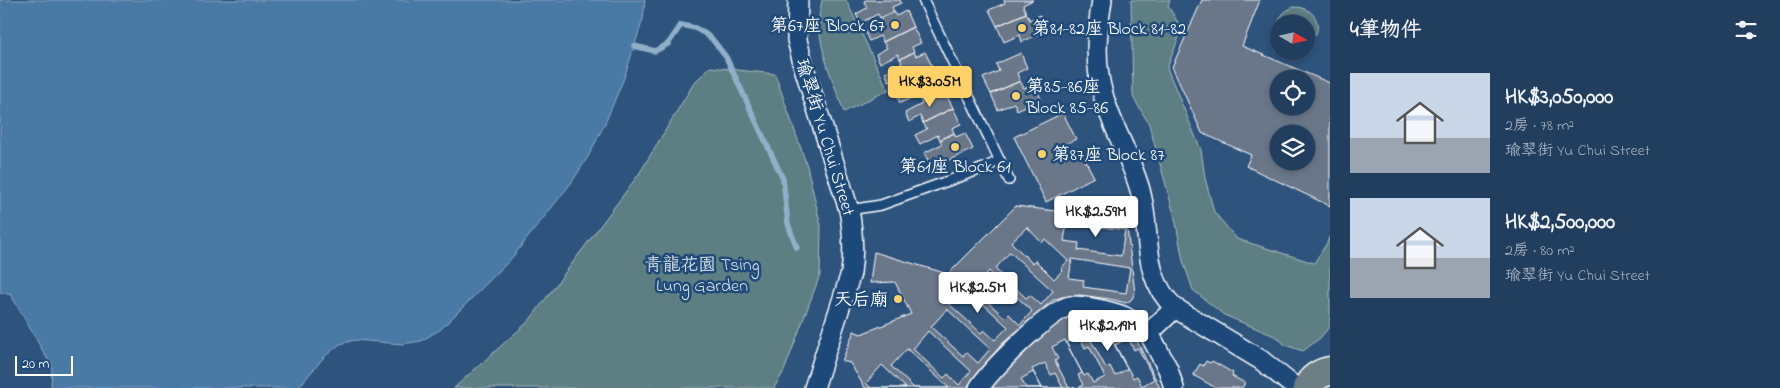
<!DOCTYPE html>
<html lang="zh-TW">
<head>
<meta charset="utf-8">
<style>
  body { margin:0; font-family:"Indie Flower","LXGW WenKai TC",sans-serif; background:#2e4967; color:#f1f3f6; height:100vh; display:flex; flex-direction:column; font-size:19px; white-space:nowrap }
  * { box-sizing:border-box; margin:0 }
  p { font-size:16px; color:#a2aebc }
  .icon { flex:none; width:28px; height:28px; fill:none; stroke:currentColor; stroke-width:2; stroke-linecap:round; stroke-linejoin:round }
  .map { position:relative; flex:1; overflow:hidden }
  .panel { display:flex; flex-direction:column; background:#223e5e; width:450px }
  .panel>* { flex:none }
  .needle { width:32px; rotate:99deg }
  .tools { position:absolute; left:1270px; top:15px; display:grid; gap:10px }
  .tools a { display:grid; place-items:center; width:45px; height:45px; border-radius:50%; background:#223e5e; box-shadow:0 2px 8px #0003,0 0 0 1px #3f5773; font-size:25px }
  .scale { position:absolute; left:15px; bottom:12px; width:58px; box-sizing:border-box; padding-left:5px; border:2px solid #fff; border-top:0; font-size:14px; line-height:18px; white-space:nowrap; color:#fff; -webkit-text-stroke:4px #1f4a7a; paint-order:stroke }
  .price { position:absolute; translate:-50% -42px; padding:0 11px; border-radius:5px; background:#fff; color:#222; font-size:16px; line-height:32px; filter:drop-shadow(0 1px 2px #0008) }
  .price::after { content:''; position:absolute; left:50%; top:30px; width:15px; height:11px; margin-left:-8px; background:inherit; clip-path:polygon(0 0,100% 0,50% 100%) }
  .price.selected { background:#ffd166; color:#111 }
  ul { padding:0; list-style:none }
  li { display:flex; align-items:center; gap:15px; height:125px; padding:0 20px }
  li span { display:grid; place-items:center; flex:none; width:140px; height:100px; border-radius:0px; color:#555 }
  li>.icon { margin-inline-start:auto }
  span .icon { width:60px; height:60px; fill:#fffc; stroke-width:1 }
  li b { font-size:21px }
  h2 { display:flex; justify-content:space-between; align-items:center; height:60px; padding:0 20px; font-size:21px }
  main { display:flex; flex:1; min-height:0 }
  .map>svg:first-child { display:block }
  .green { fill:#5d7e82; stroke:#aebec0 }
  .water { fill:#4879a5; stroke:#91afc9 }
  .lines { fill:none; stroke-linecap:round; stroke-linejoin:round }
  .stream { stroke:#91afc9; stroke-width:5.5 }
  .building { fill:#6a7789; stroke:#fff; fill-rule:evenodd }
  .service-casing { stroke:#fff; stroke-width:12 }
  .minor-casing { stroke:#fff; stroke-width:22 }
  .primary-casing { stroke:#fff; stroke-width:31 }
  .service { stroke:#1f4a7a; stroke-width:9 }
  .minor { stroke:#1f4a7a; stroke-width:19 }
  .primary { stroke:#6d7e84; stroke-width:28 }
  .poi-dot { fill:#ffd166; stroke:#1f4a7a; stroke-width:2 }
  .labels { text-anchor:middle; stroke-width:5; stroke-linejoin:round; paint-order:stroke }
  .poi-label { font-size:18px; fill:#fff; stroke:#1f4a7a; text-anchor:start }
  .street-label { font-size:18px; fill:#fff; stroke:#1f4a7a }
  .park-label { font-size:18px; fill:#d6dfe0; stroke:#1f4a7a }
</style>
</head>
<body>
<main>
<div class="map">
<svg width="1330" height="388" viewBox="0 0 1330 388">
  <rect width="100%" height="100%" fill="#2e537d"/>
  <filter id="ink" filterUnits="userSpaceOnUse"><feTurbulence type="fractalNoise" baseFrequency=".02" numOctaves="2"/><feDisplacementMap in="SourceGraphic" scale="10" xChannelSelector="R" yChannelSelector="G"/><feConvolveMatrix kernelMatrix="1 2 1 2 8 2 1 2 1" color-interpolation-filters="sRGB"/></filter>
  <g filter="url(#ink)">
    <path class="green" d="M822,0H846L888,90L844,112C834,83 819,51 819,20C819,13 821,6 822,0Z
      M1131,0H1170L1168,6L1182,29L1167,68L1201,150L1205,178L1214,212L1237,239L1314,263L1327,243L1330,235V326L1320,338L1303,351L1285,345L1277,337L1224,315L1193,290L1183,261L1175,218L1149,124L1133,97Z
      M1294,7C1317,6 1327,32 1306,44V24H1279V30C1277,18 1283,11 1294,7Z
      M710,67L775,74L807,166L821,226L820,275L784,371L774,388H454L529,321L639,174L694,83Z"/>
    <path class="water" d="M0,0H645L643,19L624,78L606,121L589,155L572,182L510,260L441,329L421,341L402,344L355,340L340,344L324,357L298,388H51L52,367L11,295L0,292Z"/>
    <g class="lines">
      <path class="stream" d="M634,46L655,51L668,44L681,25L695,28L704,33L712,39L726,57L783,179L788,224L797,248"/>
    </g>
    <path class="building" d="M866,0H900L901,3L892,7L894,12L880,18L878,14L860,23L856,14L867,8L864,1Z
      M1004,0H1033L1023,5L1026,13L997,26L989,10L1005,3Z
      M1202,0H1260L1242,46L1330,83V206L1246,166L1251,155L1202,133L1172,67ZM1279,79H1306V106H1279ZM1279,134H1306V161H1279Z
      M906,11L913,27L883,42L880,36L869,41L865,32L883,23L880,18L894,12L896,16Z
      M1026,13L1030,20L1040,15L1047,30L1022,42L1020,35L1004,42L997,26Z
      M913,27L921,43L912,47L914,52L900,59L898,54L880,63L876,54L887,48L883,42Z
      M914,52L916,56L925,52L933,68L903,82L900,76L889,81L885,72L902,63L900,59Z
      M1021,53L1027,68L1017,73L1020,81L991,94L983,78L999,71L996,64Z
      M933,68L941,83L932,88L934,93L920,99L918,95L900,103L896,94L906,89L903,82Z
      M1020,81L1024,88L1034,83L1041,99L1017,110L1014,103L998,110L991,94Z
      M945,92L953,108L923,123L920,116L909,122L905,113L922,104L920,99L934,93L936,97Z
      M953,108L961,124L952,128L954,133L940,140L938,135L920,144L915,135L927,129L923,123Z
      M1063,113L1076,139L1059,148L1063,158L1080,150L1094,177L1046,202L1014,137Z
      M954,133L956,137L965,133L973,149L943,163L940,157L929,162L924,153L942,144L940,140Z
      M1016,206L1126,220L1135,293L1131,300L1126,303L1110,299L1080,295L1062,297L1053,300L1002,344L966,388H865L850,363L842,361L854,331L861,334L911,314L895,282L870,283L874,252L948,274Z
      M1067,222L1125,230L1121,256L1078,250L1079,243L1064,241Z
      M1027,227L1042,243L1045,239L1068,261L1061,268L1063,270L1054,279L1035,260L1032,263L1011,242Z
      M1010,252L1053,291L1041,305L1030,295L1026,298L995,269Z
      M1072,259L1130,268L1126,293L1083,287L1084,280L1069,278Z
      M989,271L1032,311L1020,325L1009,314L1005,318L974,289Z
      M965,287L1008,327L995,340L984,330L981,333L949,304Z
      M947,309L990,349L978,363L966,352L963,356L931,327Z
      M1079,315L1102,318L1121,326L1135,337L1160,388H991L1000,374L1048,329L1067,316Z
      M1101,328L1107,340L1111,338L1127,369L1115,376L1110,366L1106,368L1088,335Z
      M928,331L971,371L959,385L948,374L944,378L913,349Z
      M1079,336L1085,348L1089,346L1105,377L1093,383L1088,374L1084,376L1066,343Z
      M1128,338L1134,350L1138,348L1154,379L1142,386L1137,376L1133,378L1115,345Z
      M1065,340L1082,373L1078,375L1083,385L1078,388H1069L1055,361L1058,359L1052,347Z
      M907,349L949,388H914L891,366Z
      M1206,361L1210,363L1212,361L1233,373L1232,376L1245,383L1242,388H1216L1193,375L1200,364L1203,366Z
      M1045,363L1051,375L1055,373L1063,388H1042L1032,369Z
      M882,365L906,388H871L866,383Z
      M1033,372L1042,388H1026L1021,379Z"/>
    <g class="lines">
      <defs>
        <path id="service" d="M923,0L1009,180
          M849,210L881,205L984,168L1000,160"/>
        <path id="minor" d="M798,0L797,40L805,71L849,210C853,231 854,251 851,273L814,388
          M1102,0C1098,25 1095,50 1099,76C1105,116 1129,151 1140,190C1152,232 1140,276 1175,308L1261,360L1296,388
          M979,388C990,370 1051,309 1070,306C1082,305 1111,311 1123,316C1132,320 1140,328 1149,333
          M1174,388L1168,369L1149,333L1175,308"/>
        <path id="primary" d="M1307,388C1312,378 1319,373 1330,371"/>
      </defs>
      <use href="#service" class="service-casing"/>
      <use href="#minor" class="minor-casing"/>
      <use href="#primary" class="primary-casing"/>
      <use href="#service" class="service"/>
      <use href="#minor" class="minor"/>
      <use href="#primary" class="primary"/>
    </g>
  </g>
  <g class="poi-dot">
    <circle cx="895" cy="25" r="5"/>
    <circle cx="1022" cy="28" r="5"/>
    <circle cx="1016" cy="96" r="5"/>
    <circle cx="955" cy="147" r="5"/>
    <circle cx="1042" cy="154" r="5"/>
    <circle cx="898" cy="299" r="5"/>
  </g>
  <g class="labels">
    <g class="poi-label">
      <text x="885" y="31" text-anchor="end">第67座 Block 67</text>
      <text x="1032" y="34">第81-82座 Block 81-82</text>
      <text x="1026" y="92">第85-86座<tspan x="1026" dy="21">Block 85-86</tspan></text>
      <text x="1052" y="160">第87座 Block 87</text>
      <text x="955" y="172" text-anchor="middle">第61座 Block 61</text>
      <text x="888" y="305" text-anchor="end">天后廟</text>
    </g>
    <g class="street-label">
      <text transform="translate(826 137) rotate(73)" y="6">瑜翠街 Yu Chui Street</text>
    </g>
    <g class="park-label">
      <text x="702" y="270">青龍花園 Tsing<tspan x="702" dy="21">Lung Garden</tspan></text>
    </g>
  </g>
</svg>
<div class="tools">
<a><svg class="needle" viewBox="-14 -14 28 28"><path d="M0-13l5 13h-10z" fill="#e53935"/><path d="M0 13l5-13h-10z" fill="#a2aebc"/></svg></a>
<a><svg class="icon" aria-label="locate" viewBox="0 0 24 24"><circle cx="12" cy="12" r="6"/><path d="M12 2v4M12 18v4M2 12h4M18 12h4"/></svg></a>
<a><svg class="icon" aria-label="layers" viewBox="0 0 24 24"><path d="M12 4l9 5-9 5-9-5zM3 14l9 5 9-5"/></svg></a>
</div>
<div class="scale">20 m</div>
<b class="price selected" style="left:930px;top:108px">HK$3.05M</b>
<b class="price" style="left:1096px;top:238px">HK$2.59M</b>
<b class="price" style="left:978px;top:314px">HK$2.5M</b>
<b class="price" style="left:1108px;top:352px">HK$2.19M</b>
</div>
<section class="panel">
<h2>4筆物件<svg class="icon" aria-label="filters" viewBox="0 0 24 24"><path d="M4 7h16M4 17h16"/><circle cx="9" cy="7" r="2"/><circle cx="15" cy="17" r="2"/></svg></h2>
<ul>
<li><span style="background:linear-gradient(#c9d6e8 65%,#9aa5b1 0)"><svg class="icon" aria-label="home" viewBox="0 0 24 24"><path d="M3 11l9-7 9 7M6 9v11h12V9"/></svg></span><div><b>HK$3,050,000</b><p>2房 · 78 m²</p><p>瑜翠街 Yu Chui Street</p></div></li>
<li><span style="background:linear-gradient(#c9d6e8 60%,#9aa5b1 0)"><svg class="icon" aria-label="home" viewBox="0 0 24 24"><path d="M3 11l9-7 9 7M6 9v11h12V9"/></svg></span><div><b>HK$2,500,000</b><p>2房 · 80 m²</p><p>瑜翠街 Yu Chui Street</p></div></li>
</ul>
</section>
</main>
</body>
</html>
